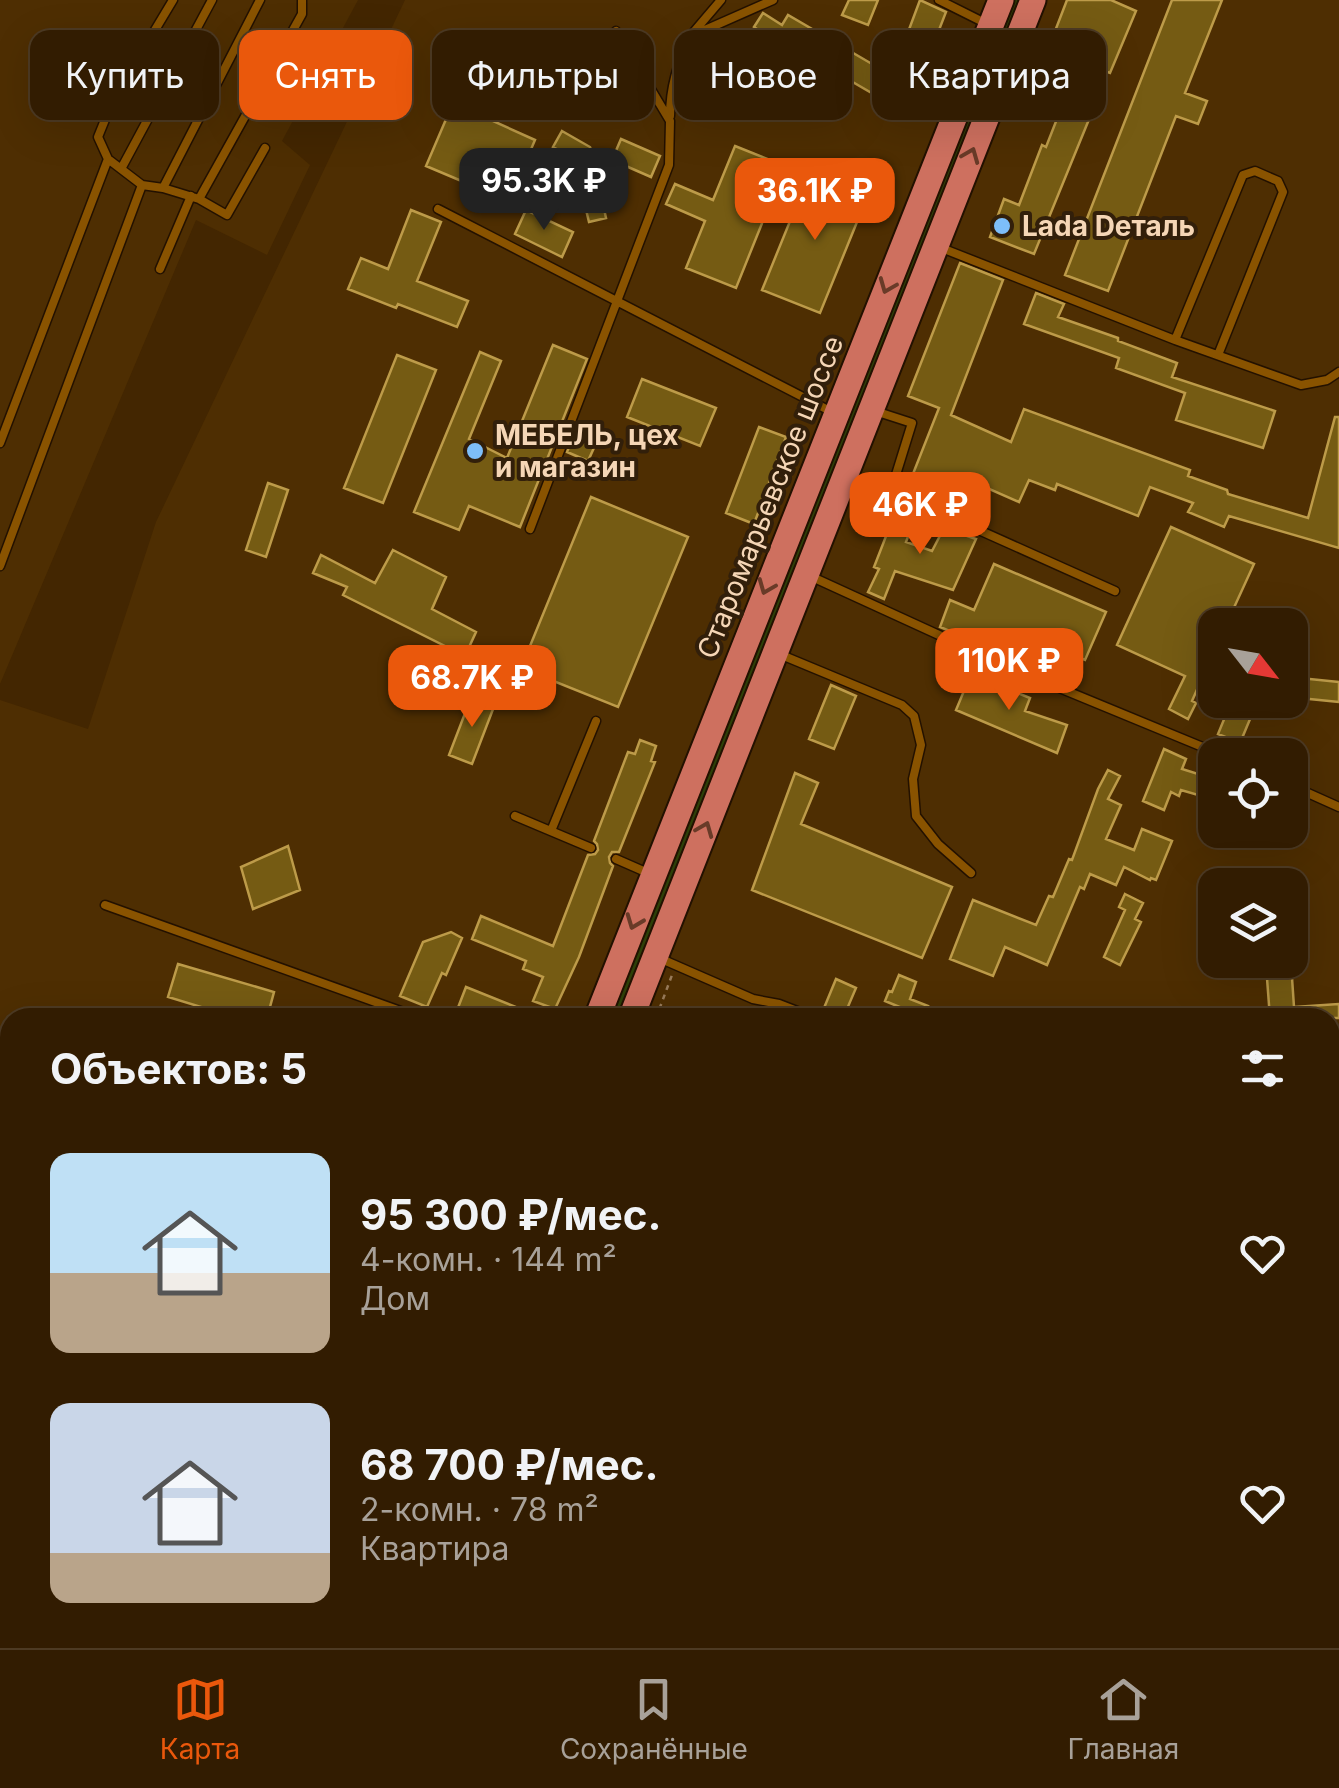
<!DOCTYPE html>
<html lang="ru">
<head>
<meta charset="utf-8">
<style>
  body { margin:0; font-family:Inter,sans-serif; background:#3a250b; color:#f1f3f6; height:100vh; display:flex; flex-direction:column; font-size:38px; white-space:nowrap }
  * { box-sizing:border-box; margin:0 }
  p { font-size:32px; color:#a8a199 }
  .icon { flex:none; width:55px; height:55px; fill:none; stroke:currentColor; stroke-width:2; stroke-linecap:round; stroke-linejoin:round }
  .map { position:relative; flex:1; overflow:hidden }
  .panel { position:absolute; left:0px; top:1008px; width:1340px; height:642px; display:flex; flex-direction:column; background:#321c01; border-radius:30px 30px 0 0; box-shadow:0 10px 40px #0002,0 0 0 2px #4d3a23 }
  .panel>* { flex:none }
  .hud { position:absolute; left:30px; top:30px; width:1280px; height:90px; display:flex; gap:20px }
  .needle { width:65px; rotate:121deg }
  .controls { position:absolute; left:1198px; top:608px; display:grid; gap:20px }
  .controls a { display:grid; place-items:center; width:110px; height:110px; border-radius:20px; background:#321c01; box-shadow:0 10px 40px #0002,0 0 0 2px #4d3a23; font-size:50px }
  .price { position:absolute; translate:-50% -85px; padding:0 22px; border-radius:20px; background:#ea580c; color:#fff; font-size:32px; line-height:65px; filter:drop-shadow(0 2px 5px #0008) }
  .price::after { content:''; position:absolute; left:50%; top:60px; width:30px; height:22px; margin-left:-15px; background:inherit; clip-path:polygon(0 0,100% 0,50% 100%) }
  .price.current { background:#222; color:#fff }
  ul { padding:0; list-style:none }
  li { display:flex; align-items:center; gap:30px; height:250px; padding:0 50px }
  li span { display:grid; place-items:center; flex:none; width:280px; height:200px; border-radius:20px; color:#555 }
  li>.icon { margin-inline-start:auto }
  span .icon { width:120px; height:120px; fill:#fffc; stroke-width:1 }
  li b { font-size:42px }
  h2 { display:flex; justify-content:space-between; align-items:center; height:120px; padding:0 50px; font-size:42px }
  .pill { padding:0 35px; border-radius:20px; background:#321c01; box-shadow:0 10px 40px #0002,0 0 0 2px #4d3a23; font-size:35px; line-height:90px }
  .pill.current { background:#ea580c; color:#fff }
  .tab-bar { display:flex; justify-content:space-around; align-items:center; height:140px; border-top:2px solid #4d3a23; background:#321c01; font-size:28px; color:#a8a199 }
  .tab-bar a { display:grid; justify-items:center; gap:5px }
  .tab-bar .current { color:#ea580c }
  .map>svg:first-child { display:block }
  .built { fill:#4e2e02; fill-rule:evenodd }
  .green { fill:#2d4008 }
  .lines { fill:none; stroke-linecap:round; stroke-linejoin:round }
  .stream { stroke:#16534e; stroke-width:4 }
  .building { fill:#755b13; stroke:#bd9b49; stroke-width:2.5 }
  .lane-casing { stroke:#231100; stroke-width:11 }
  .primary-casing { stroke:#231100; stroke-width:29 }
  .path { stroke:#987a58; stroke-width:2.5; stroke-dasharray:5 5; stroke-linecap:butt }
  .lane { stroke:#895300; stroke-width:8 }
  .primary { stroke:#ce705f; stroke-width:25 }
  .oneway { stroke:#693b28 }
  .poi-dot { fill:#7dbef9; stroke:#321f0a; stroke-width:4 }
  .labels { text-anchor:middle; stroke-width:8; stroke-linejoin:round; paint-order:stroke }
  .poi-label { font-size:28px; font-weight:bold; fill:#f5d6b6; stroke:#321f0a; text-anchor:start }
  .street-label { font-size:28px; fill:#f5d6b6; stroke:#321f0a }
</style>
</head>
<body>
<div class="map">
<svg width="1339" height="1648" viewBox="0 0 1339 1648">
  <rect width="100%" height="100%" fill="#432601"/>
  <path class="built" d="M0,0H358L282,141L310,165L267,255L196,220L0,684Z
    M405,0H991L585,1017L10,1018V1640H339L335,1648H0V700L88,729L156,522Z
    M1039,0H1339V1459L1330,1464V1018H637ZM1215,625H1290V700H1215ZM1215,755H1290V830H1215ZM1215,885H1290V960H1215Z
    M392,1640H710L705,1648H389Z"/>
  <path class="green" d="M1010,0H1025L622,1017L610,1018Z
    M1339,1459V1648H705L710,1640H1330V1464Z"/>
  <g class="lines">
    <path class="stream" d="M1171,1640L1174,1648"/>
  </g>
  <path class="building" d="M849,0H878L868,25L842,15Z
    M920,0L946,12L920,79L901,110L770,34L769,37L754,27L763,13L782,25L788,15L884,71L896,40L904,43Z
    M1067,0H1111L1136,11L1110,73L1102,70L1085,110L1092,112L1034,254L990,237L1004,199L1019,205L1042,145L1046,147L1066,96L1035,83Z
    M1172,0H1222L1185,93L1207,101L1198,124L1176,116L1108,291L1065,275Z
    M694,45L720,55L706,92L681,83Z
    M453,103L535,140L509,201L426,166Z
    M562,131L590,147L592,152L585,164L553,147Z
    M621,139L660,156L651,177L612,160Z
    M735,146L785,166L736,288L686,268L705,221L666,204L675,184L713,200Z
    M810,172L868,195L820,313L762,290Z
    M597,177L606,218L589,222L579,181Z
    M411,210L441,222L417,281L468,301L457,327L398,304L396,308L348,289L361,258L388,269Z
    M526,210L573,232L562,257L515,234Z
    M960,263L1003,280L951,415L1011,442L1024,409L1190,470L1188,476L1227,490L1228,494L1308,518L1335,417H1339V548L1229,516L1224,527L1188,512L1193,503L1150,487L1138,516L1057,484L1055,490L1029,480L1019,502L969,480L966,484L958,481L950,500L909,484L939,408L908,396Z
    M1036,293L1064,304L1058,317L1118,338V341L1177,363L1172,377L1275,411L1263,448L1176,420L1185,393L1116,368L1119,358L1024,324Z
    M553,345L587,359L520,527L469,506L459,530L414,512L480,352L501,361L469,439L507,458Z
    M397,355L436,370L383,503L344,488Z
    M642,379L716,408L700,446L627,417Z
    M579,422L601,432L588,461L567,452Z
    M759,427L786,437L754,524L726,513Z
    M268,483L288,490L266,557L246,550Z
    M591,497L688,537L618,707L521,668Z
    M897,508L916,515L906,542L932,551L944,528L976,539L953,590L895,571L884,599L868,592L879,569L874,567Z
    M1171,527L1254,564L1226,625H1215V649L1192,701L1196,703L1188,719L1169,709L1185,676L1117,645Z
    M393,550L446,577L432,609L476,632L465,656L343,595L347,587L313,573L321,555L375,583Z
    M994,564L1106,612L1085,660L1070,654L1061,677L940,627L950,600L974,610Z
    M971,674L1030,698L1025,711L1067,725L1057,753L956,710Z
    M1290,677L1339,682V702L1290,697Z
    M831,685L856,696L834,749L809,739Z
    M472,695L495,704L472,764L449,755Z
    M1232,700H1258L1240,743L1218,734Z
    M640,740L656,746L651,761L655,762L619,852H612L609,857L610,863L613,866L579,957L555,1009L533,1001L543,977L523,969L526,961L472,939L481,916L553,946L588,855L595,854L598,850L597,844L594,841L628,752L635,754Z
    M1164,749L1186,759L1182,769L1211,778L1205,797L1181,790L1179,796L1171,792L1164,810L1143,801Z
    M1108,770L1120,776L1108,799L1121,805L1106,839L1134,850L1142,829L1172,841L1156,880L1151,878L1150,880L1124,867L1116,885L1090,874L1084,889L1080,887L1047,965L1005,947L993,976L950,959L973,900L1036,925L1049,896L1053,897L1069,859L1072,860L1098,789Z
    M795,773L818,783L801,824L952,887L922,958L752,890Z
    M288,846L300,890L253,909L241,867Z
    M1125,894L1143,903L1135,919L1141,922L1120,965L1104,957L1125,910L1119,907Z
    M451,932L462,938L446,975L442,973L427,1007L400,996L423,942Z
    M1291,963L1294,1007L1339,1004V1018H1270L1266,965Z
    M178,964L274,992L267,1018H237L168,997Z
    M899,975L916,982L910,999L928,1006L923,1018H905L907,1010L885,1001L889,991L892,992Z
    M836,979L856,988L844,1016L824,1008Z
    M466,987L541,1017V1018H454Z"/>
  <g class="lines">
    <defs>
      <path id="lane" d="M939,0L987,24
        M692,34L721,0
        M670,116C670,87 678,64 689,37L773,0
        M121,169L212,0
        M142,185L163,188L260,0
        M163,188L199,199L302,14V0
        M199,199L227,215L265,148
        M438,209L832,412
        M939,247L1175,340L1301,385L1327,380L1339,372
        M160,269L191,196
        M1175,340L1243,175L1255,171L1278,181L1283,192L1218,355
        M875,411L912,423L890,494
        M0,443L108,159
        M847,479L943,514L1115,591
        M530,529L669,165L670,121L616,31
        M0,566L142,185L108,159L98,137L113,100L173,0
        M810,576L1011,668L1222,755
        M779,654L902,705L914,716L921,745L913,779L916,816L938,844L971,873
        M1290,785L1339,807
        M515,816L591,848
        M551,831L596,721
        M616,859L648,873
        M105,905L420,1018
        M659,958L753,999L779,1004L815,1018
        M1330,1107L1339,1106
        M0,1299L10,1292"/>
      <path id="primary" d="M597,1018L1001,0
        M631,1018L1033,0
        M345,1648L348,1640
        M384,1648L387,1640"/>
    </defs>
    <use href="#lane" class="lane-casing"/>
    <use href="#primary" class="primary-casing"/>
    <path class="path" d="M656,1018L672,975"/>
    <use href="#lane" class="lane"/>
    <use href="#primary" class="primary"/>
  </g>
  <defs><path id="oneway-chevron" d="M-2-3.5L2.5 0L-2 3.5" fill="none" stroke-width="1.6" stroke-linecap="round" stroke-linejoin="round" transform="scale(2.5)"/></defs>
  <g class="oneway">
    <use href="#oneway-chevron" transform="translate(971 155) rotate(-68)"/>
    <use href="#oneway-chevron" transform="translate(887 286) rotate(112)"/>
    <use href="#oneway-chevron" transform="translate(766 587) rotate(112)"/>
    <use href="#oneway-chevron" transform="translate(705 829) rotate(-68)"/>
    <use href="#oneway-chevron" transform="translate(634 922) rotate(111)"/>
  </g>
  <g class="poi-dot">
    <circle cx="1002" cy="226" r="10"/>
    <circle cx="475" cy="451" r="10"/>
  </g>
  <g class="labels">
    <g class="poi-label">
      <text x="1022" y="236">Lada Dеталь</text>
      <text x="495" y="445">МЕБЕЛЬ, цех<tspan x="495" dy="32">и магазин</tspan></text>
    </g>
    <g class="street-label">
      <text transform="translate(770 497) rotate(-68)" y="10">Старомарьевское шоссе</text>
    </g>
  </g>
</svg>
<div class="controls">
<a><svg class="needle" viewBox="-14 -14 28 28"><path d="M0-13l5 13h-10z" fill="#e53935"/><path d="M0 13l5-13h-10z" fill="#a8a199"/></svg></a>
<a><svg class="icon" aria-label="locate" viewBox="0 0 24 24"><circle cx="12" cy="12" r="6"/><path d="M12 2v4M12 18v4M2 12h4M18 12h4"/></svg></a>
<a><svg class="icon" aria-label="layers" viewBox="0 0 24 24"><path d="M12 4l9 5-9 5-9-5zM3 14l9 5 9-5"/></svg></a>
</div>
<b class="price current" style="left:544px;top:233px">95.3K ₽</b>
<b class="price" style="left:815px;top:243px">36.1K ₽</b>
<b class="price" style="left:920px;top:557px">46K ₽</b>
<b class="price" style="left:1009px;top:713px">110K ₽</b>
<b class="price" style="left:472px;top:730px">68.7K ₽</b>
<div class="hud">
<a class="pill">Купить</a>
<a class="pill current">Снять</a>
<a class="pill">Фильтры</a>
<a class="pill">Новое</a>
<a class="pill">Квартира</a>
</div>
<section class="panel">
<h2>Объектов: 5<svg class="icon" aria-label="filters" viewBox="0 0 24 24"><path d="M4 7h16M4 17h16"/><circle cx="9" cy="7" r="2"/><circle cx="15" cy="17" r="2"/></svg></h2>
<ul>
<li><span style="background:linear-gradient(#bfe0f5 60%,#b9a48a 0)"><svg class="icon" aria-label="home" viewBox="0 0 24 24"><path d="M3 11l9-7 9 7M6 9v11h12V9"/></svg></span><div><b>95 300 ₽/мес.</b><p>4-комн. · 144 m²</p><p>Дом</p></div><svg class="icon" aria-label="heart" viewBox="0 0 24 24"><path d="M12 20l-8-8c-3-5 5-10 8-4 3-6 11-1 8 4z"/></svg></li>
<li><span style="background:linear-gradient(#c9d6e8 75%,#b9a48a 0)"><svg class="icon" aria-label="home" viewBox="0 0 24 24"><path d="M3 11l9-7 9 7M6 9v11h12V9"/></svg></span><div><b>68 700 ₽/мес.</b><p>2-комн. · 78 m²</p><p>Квартира</p></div><svg class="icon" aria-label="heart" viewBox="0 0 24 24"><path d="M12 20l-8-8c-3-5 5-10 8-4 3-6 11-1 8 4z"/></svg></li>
</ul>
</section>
</div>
<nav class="tab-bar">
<a class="current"><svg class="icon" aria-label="map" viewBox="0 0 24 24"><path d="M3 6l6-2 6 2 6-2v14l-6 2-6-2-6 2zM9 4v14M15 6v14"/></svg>Карта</a>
<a><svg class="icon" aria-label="saved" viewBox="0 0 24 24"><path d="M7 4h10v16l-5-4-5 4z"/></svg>Сохранённые</a>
<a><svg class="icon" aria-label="home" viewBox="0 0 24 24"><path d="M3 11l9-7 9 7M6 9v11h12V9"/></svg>Главная</a>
</nav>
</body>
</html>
